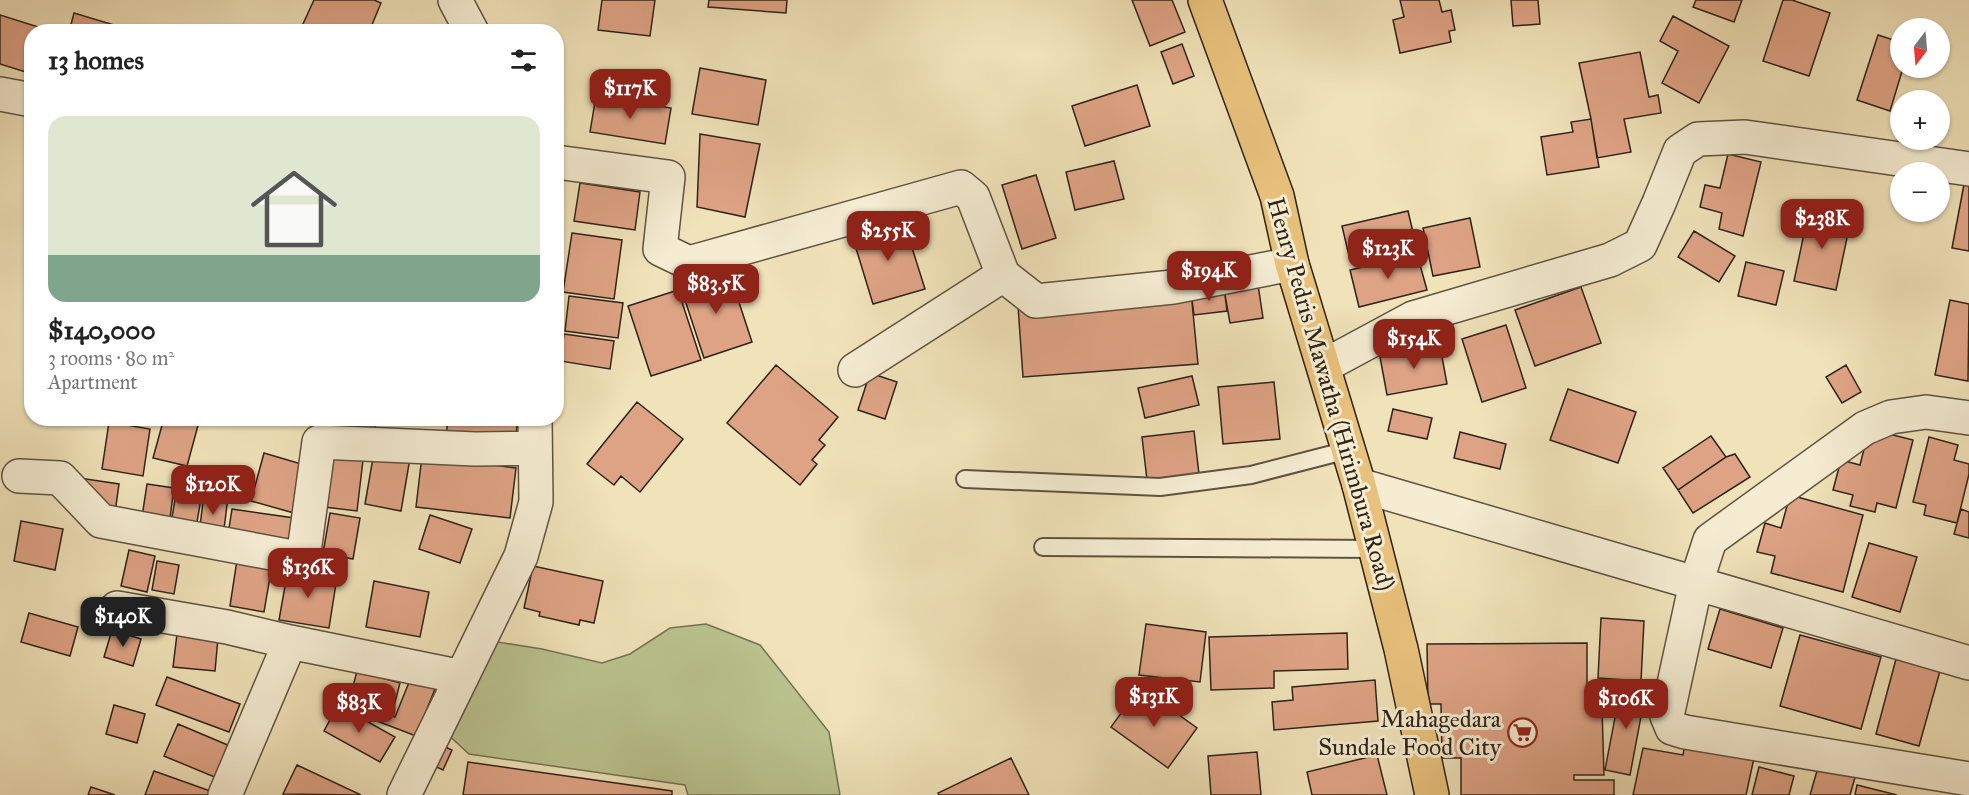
<!DOCTYPE html>
<html lang="en">
<head>
<meta charset="utf-8">
<style>
  body { margin:0; font-family:"IM FELL Great Primer",serif; background:#f6f6f6; color:#222; height:100vh; display:flex; flex-direction:column; font-size:22px; white-space:nowrap }
  * { box-sizing:border-box; margin:0 }
  p { font-size:20px; color:#767676 }
  .icon { flex:none; width:33px; height:33px; fill:none; stroke:currentColor; stroke-width:2; stroke-linecap:round; stroke-linejoin:round }
  .map { position:relative; flex:1; overflow:hidden }
  .drawer { position:absolute; left:24px; top:24px; width:540px; height:402px; display:flex; flex-direction:column; background:#fff; border-radius:24px; box-shadow:0 2px 4px #0004 }
  .drawer>* { flex:none }
  .needle { width:39px; rotate:196deg }
  .controls { position:absolute; left:1890px; top:18px; display:grid; gap:12px }
  .controls a { display:grid; place-items:center; width:60px; height:60px; border-radius:50%; background:#fff; box-shadow:0 2px 4px #0004; font-size:30px }
  .price { position:absolute; translate:-50% -51px; padding:0 14px; border-radius:12px; background:#8f2418; color:#fff; font-size:20px; line-height:39px; filter:drop-shadow(0 2px 3px #0008) }
  .price::after { content:''; position:absolute; left:50%; top:36px; width:18px; height:14px; margin-left:-9px; background:inherit; clip-path:polygon(0 0,100% 0,50% 100%) }
  .price.current { background:#222; color:#fff }
  ul { padding:0; list-style:none }
  li { display:grid; align-content:center; gap:12px; height:318px; padding:0 24px }
  li span { display:grid; place-items:center; height:186px; border-radius:18px; color:#555 }
  li>.icon { margin-inline-start:auto }
  span .icon { width:108px; height:108px; fill:#fffc; stroke-width:1 }
  li b { font-size:26px }
  h2 { display:flex; justify-content:space-between; align-items:center; height:72px; padding:0 24px; font-size:26px }
  .map>svg:first-child { display:block }
  .green { fill:#bac38f; stroke:#747353; stroke-width:1.5 }
  .building { fill:#dea385; stroke:#2e2317; stroke-width:1.5 }
  .lines { fill:none; stroke-linecap:round; stroke-linejoin:round }
  .service-casing { stroke:#5e5340; stroke-width:20 }
  .minor-casing { stroke:#5e5340; stroke-width:36 }
  .primary-casing { stroke:#2e2317; stroke-width:36 }
  .service { stroke:#f5ecd2; stroke-width:16 }
  .minor { stroke:#f5ecd2; stroke-width:33 }
  .primary { stroke:#e8c17c; stroke-width:33 }
  .labels { text-anchor:middle; stroke-width:6; stroke-linejoin:round; paint-order:stroke }
  .street-label { font-size:24px; fill:#2e2317; stroke:#f5ecd2 }
  .poi-label { font-size:24px; fill:#2e2317; stroke:#f5ecd2; text-anchor:end }
</style>
</head>
<body>
<div class="map">
<svg width="1969" height="795" viewBox="0 0 1969 795">
  <rect width="100%" height="100%" fill="#f0e2b9"/>
  <filter id="stains"><feTurbulence type="fractalNoise" baseFrequency=".00333" numOctaves="4"/><feColorMatrix values="0 0 0 0 .2 0 0 0 0 .09 0 0 0 0 .02 0 0 0 .5 -.17"/></filter>
  <radialGradient id="worn" r=".72"><stop offset=".6" stop-color="#630" stop-opacity="0"/><stop offset="1" stop-color="#630" stop-opacity=".3"/></radialGradient>
  <path class="green" d="M706,624L760,645L829,732L840,795H688L685,785L469,754L441,728L485,640L542,649L602,663L630,654L670,628Z"/>
  <path class="building" d="M314,0H374L381,3L369,32H320L303,24Z
    M602,0H655L650,36L598,30Z
    M709,0H787L786,13L708,7Z
    M1132,0H1172L1185,32L1150,46Z
    M1400,0H1439L1442,12L1451,10L1455,30L1449,31L1451,42L1400,53L1393,20L1404,17Z
    M1511,0H1538L1540,24L1513,26Z
    M1696,0H1742L1734,22L1693,7Z
    M1783,0H1792L1830,13L1809,76L1763,61Z
    M74,13L114,25L112,32H69Z
    M0,15L54,32H32V74L0,64Z
    M1673,16L1729,46L1699,103L1662,83L1678,51L1660,41Z
    M1878,35L1900,42V68H1903L1890,111L1857,100Z
    M1182,44L1194,76L1173,84L1161,52Z
    M1640,52L1649,97L1658,95L1661,113L1624,119L1631,152L1597,158L1591,119L1579,63Z
    M700,68L766,80L758,125L692,114Z
    M1137,85L1150,126L1085,146L1072,106Z
    M596,96L671,108L665,144L590,132Z
    M1591,119L1599,167L1547,175L1541,137L1573,132L1571,122Z
    M700,134L760,144L745,217L697,207Z
    M1728,154L1761,162L1743,236L1719,229L1722,213L1700,207L1705,185L1720,188Z
    M1114,161L1124,199L1075,210L1066,172Z
    M1036,175L1056,238L1022,249L1002,185Z
    M1965,179L1969,180V251L1952,248Z
    M580,183L640,192L635,230L574,221Z
    M1809,210L1851,219L1836,290L1794,281Z
    M1408,211L1416,245L1350,260L1342,226Z
    M1470,218L1480,267L1433,276L1423,228Z
    M903,219L925,289L873,304L852,235Z
    M1694,231L1735,256L1719,282L1678,257Z
    M572,233L622,240L614,299L563,292Z
    M1417,254L1427,290L1359,307L1350,270Z
    M1746,262L1784,271L1776,305L1738,296Z
    M729,272L752,342L704,358L681,288Z
    M1257,278L1263,318L1230,323L1223,284Z
    M1581,287L1601,343L1535,366L1515,310Z
    M1224,288L1227,311L1194,315L1191,292Z
    M678,290L701,360L651,376L628,306Z
    M1191,292L1198,364L1023,377L1018,306Z
    M569,296L623,303L618,338L565,331Z
    M1950,300L1969,304L1968,381L1935,375Z
    M1506,325L1526,388L1482,402L1462,339Z
    M564,334L614,341L610,369L560,361Z
    M1440,346L1447,384L1387,395L1380,357Z
    M776,365L838,417L819,440L825,445L812,460L817,464L800,485L727,423Z
    M1846,365L1861,392L1842,403L1826,377Z
    M870,373L897,382L885,419L858,410Z
    M1192,376L1199,405L1145,418L1138,388Z
    M1274,382L1280,439L1223,444L1218,387Z
    M1568,389L1636,412L1618,463L1550,440Z
    M637,402L683,439L640,492L621,476L614,485L587,464Z
    M1393,409L1432,418L1427,439L1388,431Z
    M164,418H200L187,466L153,458Z
    M342,418H376L375,432L341,429Z
    M448,418H518L515,444L446,437Z
    M109,422L150,429L143,476L102,469Z
    M1194,431L1199,474L1147,480L1142,437Z
    M1460,432L1506,444L1500,469L1454,458Z
    M1881,432L1913,440L1896,508L1877,503L1875,512L1850,506L1853,495L1833,490L1841,460L1860,465L1864,449Z
    M1711,436L1726,457L1678,490L1663,468Z
    M1929,437L1958,445L1954,460L1969,464V474L1957,523L1924,515L1926,505L1913,502Z
    M374,452L410,458L401,511L365,504Z
    M264,453L308,466L294,513L251,501Z
    M1735,454L1750,477L1693,513L1678,490L1726,457Z
    M322,455L363,460L357,511L316,506Z
    M422,456L516,468L510,518L416,507Z
    M79,478L119,484L113,527Z
    M147,484L174,488L168,533L140,530Z
    M177,488L202,493L194,539L169,535Z
    M204,494L228,497L223,537L199,534Z
    M1790,495L1863,515L1843,592L1771,573L1775,556L1757,552L1765,523L1781,528Z
    M232,509L294,518L290,549L227,541Z
    M1961,509L1969,512V538L1954,534Z
    M330,513L360,518L353,559L323,553Z
    M430,515L472,529L460,563L419,549Z
    M21,521L63,529L55,570L14,561Z
    M1869,543L1917,557L1900,612L1852,597Z
    M129,550L155,556L147,592L121,586Z
    M237,560L272,565L264,612L230,606Z
    M157,561L179,565L174,594L152,590Z
    M533,566L603,581L594,623L580,620L579,625L539,616L540,612L524,608Z
    M288,569L337,577L329,628L279,620Z
    M374,581L429,592L420,637L366,627Z
    M1720,609L1783,628L1771,668L1708,649Z
    M29,613L78,627L70,656L21,642Z
    M1601,618L1644,621L1641,681L1598,678Z
    M1146,624L1206,632L1200,682L1139,675Z
    M112,630L141,639L133,666L104,657Z
    M1347,633L1348,669L1274,671V688L1211,690L1209,637Z
    M177,634L218,638L215,671L173,667Z
    M1800,635L1881,657L1861,729L1780,706Z
    M1587,643V708H1602L1604,775H1574V780H1614V795H1461V758H1442L1441,704H1428L1427,644Z
    M1896,659L1940,671L1919,746L1876,734Z
    M357,671L400,683L393,710L350,698Z
    M167,677L240,704L229,732L156,705Z
    M410,680L435,689L416,736L377,721L381,711L395,717Z
    M1375,680L1378,721L1274,730L1272,702L1293,700L1292,687Z
    M1621,686L1646,690L1630,775L1605,770Z
    M1140,687L1197,728L1168,768L1111,727Z
    M114,705L145,714L137,743L106,734Z
    M338,705L395,737L380,762L324,731Z
    M178,724L230,746L217,778L164,756Z
    M439,744L452,750L443,770L430,764Z
    M1685,744L1754,758L1746,795H1633L1643,748L1683,755Z
    M1257,752L1261,795H1211L1208,756Z
    M1377,755L1387,795H1312L1307,772Z
    M1011,758L1029,795H939L938,793Z
    M468,762L672,791V795H463Z
    M1819,764L1856,774L1850,795H1810Z
    M297,765L361,795L283,794Z
    M1759,767L1794,776L1789,795H1752Z
    M154,771L213,792L212,795H145Z
    M1857,785L1897,795H1855Z
    M91,787L115,795H88Z"/>
  <g class="lines">
    <defs>
      <path id="service" d="M965,479L1160,487L1251,475L1348,450
        M1043,547L1375,549"/>
      <path id="minor" d="M455,0L472,32
        M0,94L32,100
        M556,162L668,177L660,249L689,263L961,187L973,197L1003,275L1036,301L1173,287L1292,264
        M1324,366L1413,318L1610,260L1640,245L1659,203L1680,151L1698,139L1745,137L1969,169
        M855,370L1003,275
        M1969,418L1926,412L1891,417L1865,428L1710,540L1696,583L1667,716L1672,728L1685,732L1969,779
        M19,476L60,478L101,521L303,559L319,442L475,449L535,448
        M1359,485L1969,663
        M117,608L227,627L290,642
        M225,795L290,642L462,677
        M404,795L521,556L536,502L535,418"/>
      <path id="primary" d="M1205,0L1277,196L1292,264L1359,485L1401,649L1432,795"/>
    </defs>
    <use href="#service" class="service-casing"/>
    <use href="#minor" class="minor-casing"/>
    <use href="#primary" class="primary-casing"/>
    <use href="#service" class="service"/>
    <use href="#minor" class="minor"/>
    <use href="#primary" class="primary"/>
  </g>
  <defs>
    <symbol id="supermarket-ring" viewBox="-11 -11 22 22"><circle r="9.5" fill="#f5ecd2" stroke="#8f2418" stroke-width="1.5"/><path d="M-6-5.5h2.5l.6 2H6L4.5 2H-2.5L-4.4-4H-6ZM-1.5 3.2a1.3 1.3 0 1 0 .1 0ZM3 3.2a1.3 1.3 0 1 0 .1 0Z" fill="#8f2418"/></symbol>
  </defs>
  <g fill-rule="evenodd">
    <use href="#supermarket-ring" x="1506" y="716" width="33" height="33"/>
  </g>
  <g class="labels">
    <g class="street-label">
      <text transform="translate(1331 394) rotate(74)" y="8">Henry Pedris Mawatha (Hirimbura Road)</text>
    </g>
    <g class="poi-label">
      <text x="1501" y="727">Mahagedara<tspan x="1501" dy="28">Sundale Food City</tspan></text>
    </g>
  </g>
  <rect width="100%" height="100%" filter="url(#stains)"/>
  <rect width="100%" height="100%" fill="url(#worn)"/>
</svg>
<div class="controls">
<a><svg class="needle" viewBox="-14 -14 28 28"><path d="M0-13l5 13h-10z" fill="#e53935"/><path d="M0 13l5-13h-10z" fill="#767676"/></svg></a>
<a>+</a>
<a>−</a>
</div>
<b class="price" style="left:630px;top:120px">$117K</b>
<b class="price" style="left:1822px;top:250px">$238K</b>
<b class="price" style="left:888px;top:262px">$255K</b>
<b class="price" style="left:1388px;top:280px">$123K</b>
<b class="price" style="left:1209px;top:302px">$194K</b>
<b class="price" style="left:716px;top:315px">$83.5K</b>
<b class="price" style="left:1414px;top:370px">$154K</b>
<b class="price" style="left:213px;top:516px">$120K</b>
<b class="price" style="left:308px;top:599px">$136K</b>
<b class="price current" style="left:123px;top:648px">$140K</b>
<b class="price" style="left:1154px;top:728px">$131K</b>
<b class="price" style="left:1626px;top:730px">$106K</b>
<b class="price" style="left:359px;top:734px">$83K</b>
<section class="drawer">
<h2>13 homes<svg class="icon" aria-label="filters" viewBox="0 0 24 24"><path d="M4 7h16M4 17h16"/><circle cx="9" cy="7" r="2"/><circle cx="15" cy="17" r="2"/></svg></h2>
<ul>
<li><span style="background:linear-gradient(#dfe7d0 75%,#7fa58c 0)"><svg class="icon" aria-label="home" viewBox="0 0 24 24"><path d="M3 11l9-7 9 7M6 9v11h12V9"/></svg></span><div><b>$140,000</b><p>3 rooms · 80 m²</p><p>Apartment</p></div></li>
</ul>
</section>
</div>
</body>
</html>
